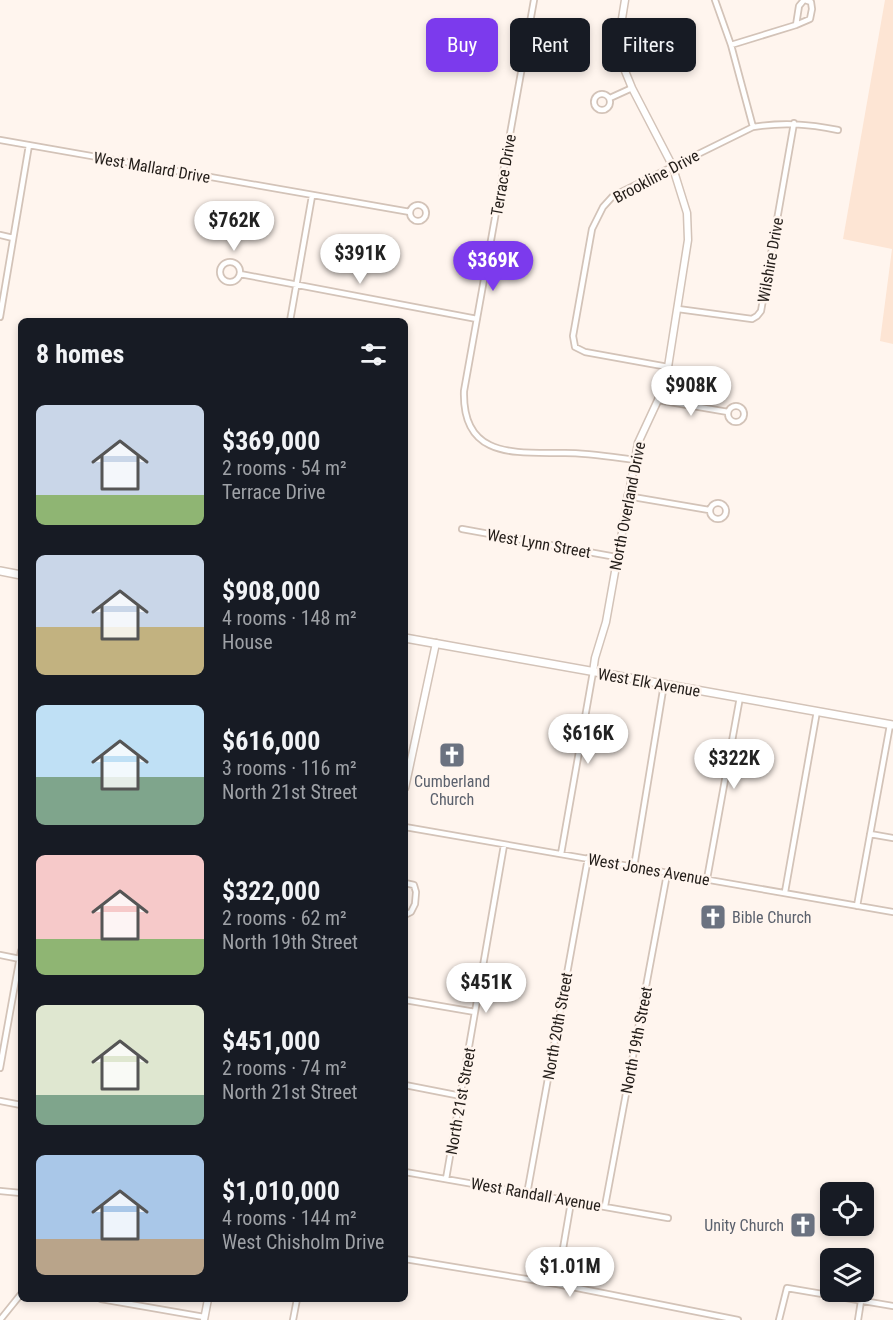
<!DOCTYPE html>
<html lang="en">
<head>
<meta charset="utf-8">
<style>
  body { margin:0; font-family:"Roboto Condensed",sans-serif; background:#20242c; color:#f1f3f6; height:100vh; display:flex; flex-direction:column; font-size:22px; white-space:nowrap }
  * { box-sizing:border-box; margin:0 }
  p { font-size:20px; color:#9ea1a6 }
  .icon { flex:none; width:33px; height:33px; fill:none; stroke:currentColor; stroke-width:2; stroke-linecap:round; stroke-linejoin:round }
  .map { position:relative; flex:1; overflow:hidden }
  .details { position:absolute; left:18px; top:318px; width:390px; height:984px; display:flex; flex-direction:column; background:#171b24; border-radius:9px; box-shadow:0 3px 9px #0003 }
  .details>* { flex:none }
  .top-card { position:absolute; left:426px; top:18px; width:376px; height:54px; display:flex; gap:12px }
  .controls { position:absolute; left:820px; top:1182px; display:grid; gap:12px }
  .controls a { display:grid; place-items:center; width:54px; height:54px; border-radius:9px; background:#171b24; box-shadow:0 3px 9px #0003; font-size:30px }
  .price { position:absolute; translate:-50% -51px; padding:0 14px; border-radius:21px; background:#fff; color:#222; font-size:20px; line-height:39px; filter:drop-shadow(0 2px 3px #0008) }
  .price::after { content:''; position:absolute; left:50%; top:36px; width:18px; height:14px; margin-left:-9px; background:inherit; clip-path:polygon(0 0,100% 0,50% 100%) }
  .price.active { background:#7c3aed; color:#fff }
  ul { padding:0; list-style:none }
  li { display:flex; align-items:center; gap:18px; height:150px; padding:0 18px }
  li span { display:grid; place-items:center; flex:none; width:168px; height:120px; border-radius:9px; color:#555 }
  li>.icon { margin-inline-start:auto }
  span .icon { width:72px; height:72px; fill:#fffc; stroke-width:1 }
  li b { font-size:26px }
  h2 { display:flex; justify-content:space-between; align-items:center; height:72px; padding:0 18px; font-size:26px }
  .tag { padding:0 21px; border-radius:9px; background:#171b24; box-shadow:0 3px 9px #0003; font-size:21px; line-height:54px }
  .tag.active { background:#7c3aed; color:#fff }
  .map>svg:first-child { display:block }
  .built { fill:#fde5d4 }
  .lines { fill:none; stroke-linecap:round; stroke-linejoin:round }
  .minor-casing { stroke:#d3c3b8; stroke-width:8 }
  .tertiary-casing { stroke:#d3c3b8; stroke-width:9 }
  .secondary-casing { stroke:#d3c3b8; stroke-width:10 }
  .minor { stroke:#fff; stroke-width:4.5 }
  .tertiary { stroke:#fff; stroke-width:6 }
  .secondary { stroke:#fff; stroke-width:7 }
  .labels { text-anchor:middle; stroke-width:5; stroke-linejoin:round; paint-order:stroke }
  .street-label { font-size:16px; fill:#231d19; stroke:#fff5ee }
  .worship-label { font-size:16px; fill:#5b616d; stroke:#fff5ee }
</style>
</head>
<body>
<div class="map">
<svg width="893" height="1320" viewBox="0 0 893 1320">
  <rect width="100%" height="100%" fill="#fff5ee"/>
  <path class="built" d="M885,0H893V344L880,341L892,249L843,239Z"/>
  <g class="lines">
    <defs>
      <path id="minor" d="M534,0L464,391C462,460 517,452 565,453C588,453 612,457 635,460
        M715,0L731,45L753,127
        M804,0L799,6L796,25L810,19L812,9L811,2L805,0
        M731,45L796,25
        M594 102a8 8 0 1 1 16 0a8 8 0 1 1-16 0Z
        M610,98L632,88
        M0,140L410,212
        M410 213a8 8 0 1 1 16 0a8 8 0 1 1-16 0Z
        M0,235L13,238
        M220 272a10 10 0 1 1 20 0a10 10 0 1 1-20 0Z
        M240,274L477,319
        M678,309L752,319L757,316L761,311L794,123
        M0,317L29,145
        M290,321L312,196
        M668,367L585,352L575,347L573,336L592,229L603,207L613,196L753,127C783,122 808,124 838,130
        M658,400L728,412
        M728 414a8 8 0 1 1 16 0a8 8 0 1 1-16 0Z
        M627,496L709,510
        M710 511a8 8 0 1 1 16 0a8 8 0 1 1-16 0Z
        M462,529L616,557
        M405,827L893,912
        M870,834L893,838
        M561,854L593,672
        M634,867L664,684
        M707,879L740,697
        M405,883L414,885L416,892L415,904L411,912L405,915
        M785,892L817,711
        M857,906L890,725
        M0,955L20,959
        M405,1000L475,1012
        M0,1068L21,951
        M405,1085L461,1096
        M0,1101L21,1105
        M405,1172L668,1218
        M446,1179L504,845
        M0,1191L21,1193
        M527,1194L588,858
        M605,1206L667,874
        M405,1259L557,1284L738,1320
        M557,1284L571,1202
        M101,1299L204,1317
        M0,1320L21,1294
        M293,1320L297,1299
        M779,1320L787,1288L893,1306
        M858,1320L861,1301"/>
      <path id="tertiary" d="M593,672L595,658L606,622L638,443L658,400L668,367L688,240L687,213L672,165L632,88L623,66L620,47L621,25L625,0
        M405,788L436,643
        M204,1320L208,1299"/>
      <path id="secondary" d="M0,571L21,575
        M405,638L893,725"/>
    </defs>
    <use href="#minor" class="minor-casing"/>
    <use href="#tertiary" class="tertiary-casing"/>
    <use href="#secondary" class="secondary-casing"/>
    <use href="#minor" class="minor"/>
    <use href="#tertiary" class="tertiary"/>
    <use href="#secondary" class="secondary"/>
  </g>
  <defs>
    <symbol id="church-square" viewBox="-11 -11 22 22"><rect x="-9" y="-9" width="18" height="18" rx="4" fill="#6b7280" stroke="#fff5ee"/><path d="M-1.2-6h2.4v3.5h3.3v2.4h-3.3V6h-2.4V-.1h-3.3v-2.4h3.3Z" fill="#fff"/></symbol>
  </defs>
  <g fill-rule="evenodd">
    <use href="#church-square" x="437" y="740" width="30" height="30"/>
    <use href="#church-square" x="698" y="902" width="30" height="30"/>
    <use href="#church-square" x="788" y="1210" width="30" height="30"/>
  </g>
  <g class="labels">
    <g class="street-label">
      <text transform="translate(152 167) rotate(10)" y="6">West Mallard Drive</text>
      <text transform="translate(503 175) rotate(-80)" y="6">Terrace Drive</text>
      <text transform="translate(656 176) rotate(-28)" y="6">Brookline Drive</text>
      <text transform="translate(770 260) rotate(-80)" y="6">Wilshire Drive</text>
      <text transform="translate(627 506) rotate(-79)" y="6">North Overland Drive</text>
      <text transform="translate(539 543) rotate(10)" y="6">West Lynn Street</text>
      <text transform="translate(649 682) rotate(10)" y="6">West Elk Avenue</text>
      <text transform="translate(649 869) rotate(10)" y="6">West Jones Avenue</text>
      <text transform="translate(557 1026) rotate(-80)" y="6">North 20th Street</text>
      <text transform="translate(636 1040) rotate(-79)" y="6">North 19th Street</text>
      <text transform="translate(460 1101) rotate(-80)" y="6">North 21st Street</text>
      <text transform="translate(536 1194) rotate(10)" y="6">West Randall Avenue</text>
    </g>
    <g class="worship-label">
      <text x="452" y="787">Cumberland<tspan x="452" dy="18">Church</tspan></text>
      <text x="732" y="923" text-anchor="start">Bible Church</text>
      <text x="784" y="1231" text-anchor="end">Unity Church</text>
    </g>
  </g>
</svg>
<div class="controls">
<a><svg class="icon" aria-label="locate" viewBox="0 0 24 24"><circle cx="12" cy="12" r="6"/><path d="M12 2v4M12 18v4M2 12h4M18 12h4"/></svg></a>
<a><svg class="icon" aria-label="layers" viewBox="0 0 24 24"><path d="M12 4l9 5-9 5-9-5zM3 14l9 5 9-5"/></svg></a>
</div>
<b class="price" style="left:234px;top:252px">$762K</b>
<b class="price" style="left:360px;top:285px">$391K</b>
<b class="price active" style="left:493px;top:292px">$369K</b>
<b class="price" style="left:691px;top:417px">$908K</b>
<b class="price" style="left:588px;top:765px">$616K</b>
<b class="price" style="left:734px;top:790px">$322K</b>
<b class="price" style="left:486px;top:1014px">$451K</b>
<b class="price" style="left:570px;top:1298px">$1.01M</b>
<div class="top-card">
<a class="tag active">Buy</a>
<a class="tag">Rent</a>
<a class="tag">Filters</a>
</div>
<section class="details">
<h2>8 homes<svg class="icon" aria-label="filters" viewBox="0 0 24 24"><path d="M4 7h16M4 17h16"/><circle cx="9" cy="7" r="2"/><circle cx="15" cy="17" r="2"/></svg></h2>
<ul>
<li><span style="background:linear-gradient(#c9d6e8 75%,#8fb573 0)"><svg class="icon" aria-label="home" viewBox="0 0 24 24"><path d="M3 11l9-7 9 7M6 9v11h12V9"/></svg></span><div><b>$369,000</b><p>2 rooms · 54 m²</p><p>Terrace Drive</p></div></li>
<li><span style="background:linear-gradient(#c9d6e8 60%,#c2b280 0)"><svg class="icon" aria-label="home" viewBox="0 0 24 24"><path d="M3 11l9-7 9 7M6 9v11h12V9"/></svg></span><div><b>$908,000</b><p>4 rooms · 148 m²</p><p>House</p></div></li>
<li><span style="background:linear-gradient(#bfe0f5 60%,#7fa58c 0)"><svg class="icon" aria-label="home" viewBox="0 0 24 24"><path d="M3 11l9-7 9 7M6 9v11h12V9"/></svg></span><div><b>$616,000</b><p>3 rooms · 116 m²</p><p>North 21st Street</p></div></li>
<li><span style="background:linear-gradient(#f6c9c9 70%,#8fb573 0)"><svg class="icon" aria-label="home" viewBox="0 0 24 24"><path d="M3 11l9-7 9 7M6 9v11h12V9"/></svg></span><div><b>$322,000</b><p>2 rooms · 62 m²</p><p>North 19th Street</p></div></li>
<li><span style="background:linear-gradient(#dfe7d0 75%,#7fa58c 0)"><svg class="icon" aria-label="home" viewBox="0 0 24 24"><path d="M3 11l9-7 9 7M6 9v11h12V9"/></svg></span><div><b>$451,000</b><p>2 rooms · 74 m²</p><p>North 21st Street</p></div></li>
<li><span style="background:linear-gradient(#a9c7e8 70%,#b9a48a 0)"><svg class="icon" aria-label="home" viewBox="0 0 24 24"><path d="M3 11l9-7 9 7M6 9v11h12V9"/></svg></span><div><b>$1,010,000</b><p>4 rooms · 144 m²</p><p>West Chisholm Drive</p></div></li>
</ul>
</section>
</div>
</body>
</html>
